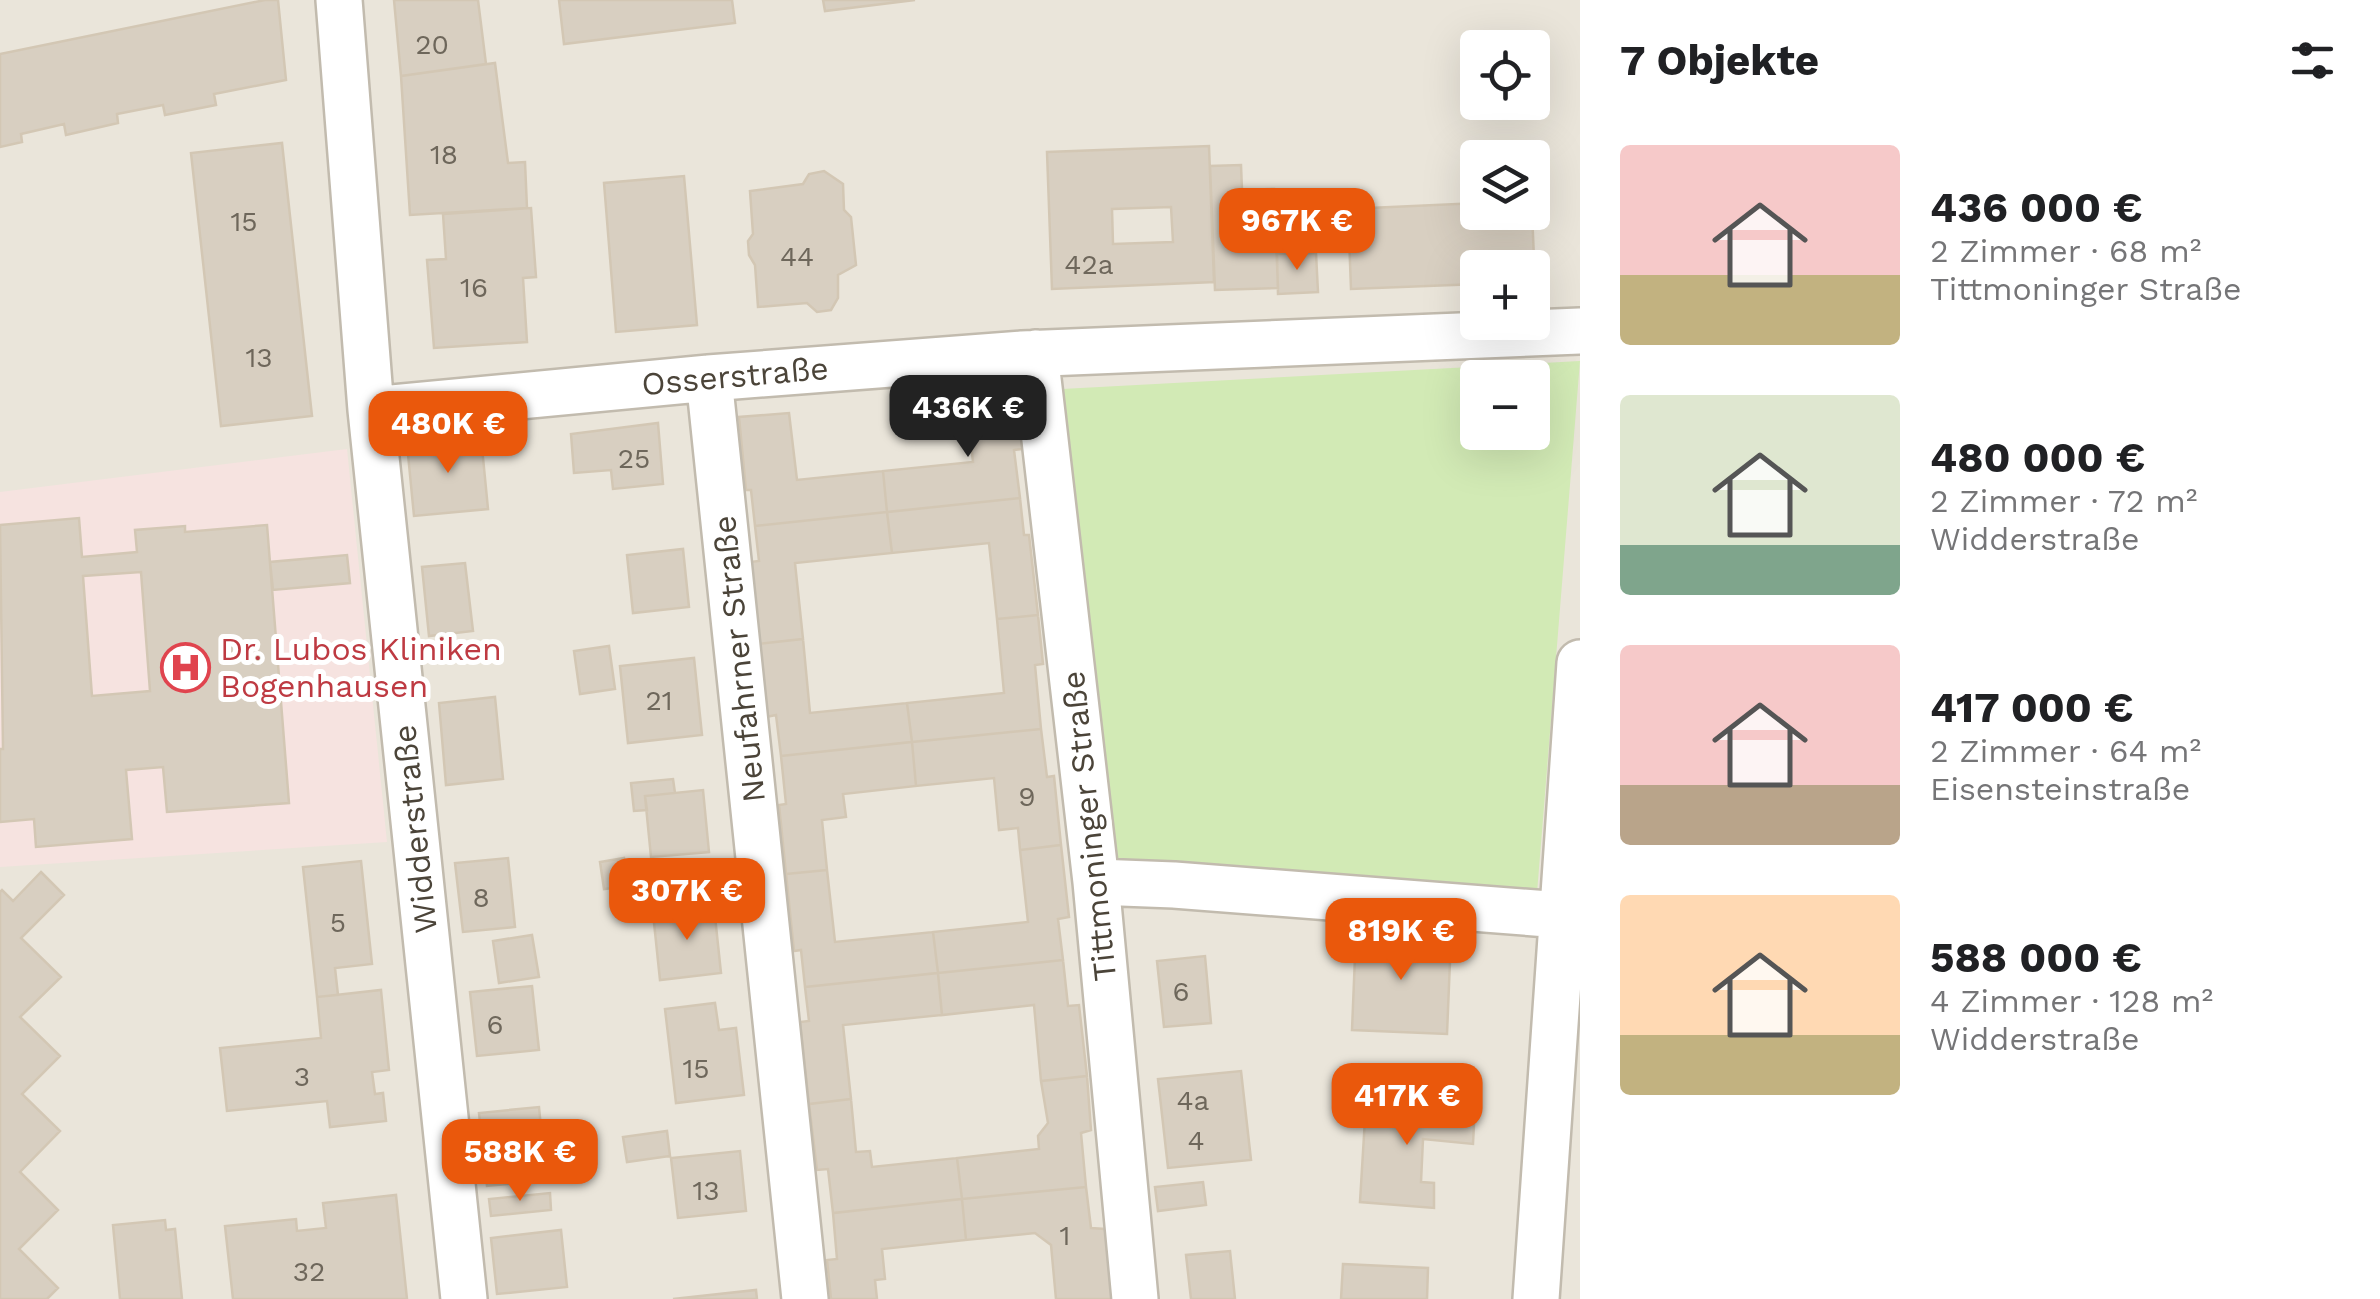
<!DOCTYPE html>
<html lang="de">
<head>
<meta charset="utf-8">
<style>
  body { margin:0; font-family:"Work Sans",sans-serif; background:#f2f2f2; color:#202124; height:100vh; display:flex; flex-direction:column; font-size:38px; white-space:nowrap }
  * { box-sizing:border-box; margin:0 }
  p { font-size:32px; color:#757577 }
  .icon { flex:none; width:55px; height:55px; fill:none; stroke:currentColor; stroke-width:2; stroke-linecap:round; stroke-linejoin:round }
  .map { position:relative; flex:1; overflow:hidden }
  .sheet { display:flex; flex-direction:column; background:#fff; width:800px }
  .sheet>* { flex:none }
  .controls { position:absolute; left:1460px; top:30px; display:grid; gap:20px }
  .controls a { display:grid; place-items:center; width:90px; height:90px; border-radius:10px; background:#fff; box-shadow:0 10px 40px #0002; font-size:50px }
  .price { position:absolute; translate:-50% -85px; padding:0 22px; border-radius:20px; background:#ea580c; color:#fff; font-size:32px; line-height:65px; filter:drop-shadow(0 2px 5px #0008) }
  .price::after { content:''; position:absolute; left:50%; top:60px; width:30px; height:22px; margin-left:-15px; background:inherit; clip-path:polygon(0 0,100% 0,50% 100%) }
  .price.on { background:#222; color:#fff }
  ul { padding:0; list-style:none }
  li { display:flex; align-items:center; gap:30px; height:250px; padding:0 40px }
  li span { display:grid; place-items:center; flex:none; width:280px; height:200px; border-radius:10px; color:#555 }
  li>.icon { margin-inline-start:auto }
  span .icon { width:120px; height:120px; fill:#fffc; stroke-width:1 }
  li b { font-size:42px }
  h2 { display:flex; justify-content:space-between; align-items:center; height:120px; padding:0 40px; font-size:42px }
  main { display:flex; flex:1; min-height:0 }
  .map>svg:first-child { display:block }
  .residential { fill:#eae5da; fill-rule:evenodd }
  .medical { fill:#f6e3e0 }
  .green { fill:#d2eab5; fill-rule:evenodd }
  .building { fill:#d8cfc1; stroke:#d3c7b4; stroke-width:2.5; fill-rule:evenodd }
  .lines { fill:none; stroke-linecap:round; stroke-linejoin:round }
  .minor-casing { stroke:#c2bbae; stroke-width:50 }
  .minor { stroke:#fff; stroke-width:45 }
  .labels { text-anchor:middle; stroke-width:10; stroke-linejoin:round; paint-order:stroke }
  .number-label { font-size:28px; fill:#6e675b }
  .street-label { font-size:32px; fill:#4b4439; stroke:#fff }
  .health-label { font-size:32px; fill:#be3a42; stroke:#fff; text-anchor:start }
</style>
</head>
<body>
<main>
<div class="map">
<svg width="1580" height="1299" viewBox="0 0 1580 1299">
  <rect width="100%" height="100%" fill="#f6f3ec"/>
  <path class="residential" d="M0,0H1580V1299H0ZM1478,48H1532V102H1478ZM1478,158H1532V212H1478ZM1478,268H1532V322H1478ZM1478,378H1532V432H1478Z"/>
  <path class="medical" d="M347,449L387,842L0,867V492Z"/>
  <path class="green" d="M1580,361L1537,893L1116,862L1062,389ZM1478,378H1532V432H1478Z"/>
  <path class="building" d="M265,0H278L286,80L214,94L216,105L165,115L163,105L117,114L118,123L66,135L64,124L21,134L22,142L0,147V54Z
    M394,0H478L486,64L401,76Z
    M559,0H732L735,23L564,44Z
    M823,0H915L825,11Z
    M495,63L508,163L525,162L527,208L410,215L401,76Z
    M282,143L312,416L221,426L191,153Z
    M1209,146L1214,282L1052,289L1047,152ZM1171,207L1173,242L1113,244L1112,209Z
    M1241,165L1242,190L1274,189L1278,288L1215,290L1210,166Z
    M824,171L843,184L844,210L851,217L856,265L838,275V298L831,310L817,312L807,303L758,307L755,265L749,255L748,241L753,234L750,191L803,184L809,174Z
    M684,176L697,325L616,332L604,183Z
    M1478,203V212H1532L1535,282L1532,268H1478V284L1351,289L1348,209Z
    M531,208L536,277L523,278L527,342L434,348L427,260L446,259L443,214Z
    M1316,253L1318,292L1278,294L1277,254Z
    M1015,385L1023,449L1014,450L1020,498L887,512L883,471L973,462L965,390Z
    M1532,385H1544L1546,428L1532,429Z
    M789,413L797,480L883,471L887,512L755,526L751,490H746L739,417Z
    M658,423L663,484L613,489L611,470L574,473L571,434Z
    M481,437L488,509L414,516L407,444Z
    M1020,498L1024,535H1029L1038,615L997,619L989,543L892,553L887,512Z
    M887,512L892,553L795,563L803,639L758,644L750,562L759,561L755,526Z
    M79,518L82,557L137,552L135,530L185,526V532L267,525L289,803L167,812L163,767L126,770L132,839L36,847L34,819L0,822V749H3L0,525ZM141,572L150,691L92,696L83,576Z
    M683,549L689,607L633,613L627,555Z
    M347,555L350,583L273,590L270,562Z
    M465,563L473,631L429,636L422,567Z
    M1038,615L1043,664L1035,665L1041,729L912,742L907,703L1004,693L997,619Z
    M803,639L810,713L907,703L912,742L781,756L776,715L766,717L758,644Z
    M609,646L615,689L580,694L574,651Z
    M694,658L702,735L628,743L620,666Z
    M495,697L503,779L446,785L439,703Z
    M1041,729L1047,777L1054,776L1061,845L1020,850L1018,828L999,830L994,778L916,786L912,742Z
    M912,742L916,786L843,794L846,817L822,820L827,870L786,874L779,805L786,804L781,756Z
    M673,779L675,793L645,796L647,810L634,811L631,783Z
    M703,790L709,852L651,857L645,796Z
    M1061,845L1069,917L1058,919L1063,960L938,973L933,932L1028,922L1020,850Z
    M508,858L515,927L463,932L455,863Z
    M624,858L629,886L604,889L600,862Z
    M361,861L372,964L335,968L338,995L317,997L303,867Z
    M827,870L835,942L933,932L938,973L805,987L801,950L794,951L786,874Z
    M41,872L64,895L21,938L61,977L20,1017L60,1056L22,1094L60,1131L20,1172L58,1210L19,1249L58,1288L47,1299H0V892L2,890L13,901Z
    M714,907L721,973L660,980L653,913Z
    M1356,932L1451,937L1447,1034L1352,1030Z
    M532,935L539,977L499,983L493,941Z
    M1205,956L1211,1023L1164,1027L1157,961Z
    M1063,960L1068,1006L1079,1005L1087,1076L1041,1081L1034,1005L942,1015L938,973Z
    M938,973L942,1015L843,1025L851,1099L809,1104L800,1022L809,1021L805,987Z
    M532,986L539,1050L477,1056L470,992Z
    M381,990L389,1070L372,1072L375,1094L383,1093L386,1121L330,1127L327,1101L227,1111L220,1048L321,1038L317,997Z
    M715,1003L719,1030L736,1028L744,1095L676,1103L665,1009Z
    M1241,1071L1251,1160L1168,1168L1158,1079Z
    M1087,1076L1091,1130L1081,1133L1086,1187L962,1199L957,1158L1039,1149L1038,1136L1048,1123L1041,1081Z
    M851,1099L856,1152L870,1151L872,1167L957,1158L962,1199L833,1213L828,1169L817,1170L809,1104Z
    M1415,1099L1475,1105L1473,1144L1423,1139L1421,1182L1434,1183V1208L1360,1202L1366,1102L1416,1105Z
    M539,1107L546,1180L487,1186L479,1113Z
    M667,1131L670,1156L627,1162L623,1137Z
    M740,1151L746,1211L678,1218L671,1158Z
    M1203,1182L1206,1205L1158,1211L1155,1187Z
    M1086,1187L1091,1228L1105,1229L1112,1299H1056L1051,1245L1035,1233L966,1240L962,1199Z
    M550,1193L551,1210L491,1216L489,1199Z
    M396,1195L407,1299H233L225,1226L296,1219L297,1231L326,1228L323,1203Z
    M962,1199L966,1240L882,1249L885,1279L875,1280L877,1299H831L827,1260L837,1259L833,1213Z
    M165,1220L166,1230L175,1229L182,1299H120L113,1225Z
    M561,1230L567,1287L497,1294L491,1238Z
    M1230,1251L1235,1299H1191L1186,1255Z
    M1343,1264L1428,1268L1427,1299H1341Z
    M756,1290L757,1299H673Z"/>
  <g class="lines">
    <defs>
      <path id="minor" d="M339,0L371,410L464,1299
        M1035,353L1096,882L1135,1299
        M709,378L805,1299
        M371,410L709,378L1022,354L1580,331
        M1096,882L1174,885L1561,915
        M1536,1299L1580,663"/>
    </defs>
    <use href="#minor" class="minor-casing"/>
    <use href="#minor" class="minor"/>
  </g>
  <defs>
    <symbol id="hospital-ring" viewBox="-11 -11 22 22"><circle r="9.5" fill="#fff" stroke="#e0444e" stroke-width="1.5"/><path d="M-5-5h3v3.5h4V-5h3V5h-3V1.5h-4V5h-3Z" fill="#e0444e"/></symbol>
  </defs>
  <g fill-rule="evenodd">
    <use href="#hospital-ring" x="158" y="640" width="55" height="55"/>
  </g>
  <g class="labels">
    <g class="number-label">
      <text x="432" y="54">20</text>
      <text x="444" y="164">18</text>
      <text x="244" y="231">15</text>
      <text x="797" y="266">44</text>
      <text x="1089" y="274">42a</text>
      <text x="474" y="297">16</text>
      <text x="259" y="367">13</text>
      <text x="634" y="468">25</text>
      <text x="659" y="710">21</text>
      <text x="1027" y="806">9</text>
      <text x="481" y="907">8</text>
      <text x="338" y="932">5</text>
      <text x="1181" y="1001">6</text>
      <text x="495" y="1034">6</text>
      <text x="696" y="1078">15</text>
      <text x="302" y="1086">3</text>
      <text x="1193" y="1110">4a</text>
      <text x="1196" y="1150">4</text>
      <text x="706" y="1200">13</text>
      <text x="1065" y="1245">1</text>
      <text x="309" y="1281">32</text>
    </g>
    <g class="street-label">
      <text transform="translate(735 376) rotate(-5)" y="11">Osserstraße</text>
      <text transform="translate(739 659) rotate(-96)" y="11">Neufahrner Straße</text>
      <text transform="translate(1089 826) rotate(-96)" y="11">Tittmoninger Straße</text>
      <text transform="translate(415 829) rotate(-96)" y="11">Widderstraße</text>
    </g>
    <g class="health-label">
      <text x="220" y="660">Dr. Lubos Kliniken<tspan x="220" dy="37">Bogenhausen</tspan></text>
    </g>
  </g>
</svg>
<div class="controls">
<a><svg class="icon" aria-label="locate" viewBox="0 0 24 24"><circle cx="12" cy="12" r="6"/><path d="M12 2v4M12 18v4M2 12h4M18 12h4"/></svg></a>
<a><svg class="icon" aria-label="layers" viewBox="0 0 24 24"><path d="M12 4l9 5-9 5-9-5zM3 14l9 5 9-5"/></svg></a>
<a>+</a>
<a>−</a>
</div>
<b class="price" style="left:1297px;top:273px">967K €</b>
<b class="price on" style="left:968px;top:460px">436K €</b>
<b class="price" style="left:448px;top:476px">480K €</b>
<b class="price" style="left:687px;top:943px">307K €</b>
<b class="price" style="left:1401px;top:983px">819K €</b>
<b class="price" style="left:1407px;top:1148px">417K €</b>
<b class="price" style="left:520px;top:1204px">588K €</b>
</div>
<section class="sheet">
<h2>7 Objekte<svg class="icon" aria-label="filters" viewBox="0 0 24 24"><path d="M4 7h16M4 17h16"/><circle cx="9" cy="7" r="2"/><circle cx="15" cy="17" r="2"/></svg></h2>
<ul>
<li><span style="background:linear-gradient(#f6c9c9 65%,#c2b280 0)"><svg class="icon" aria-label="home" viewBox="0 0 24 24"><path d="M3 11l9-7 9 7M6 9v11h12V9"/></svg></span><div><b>436 000 €</b><p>2 Zimmer · 68 m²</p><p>Tittmoninger Straße</p></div></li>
<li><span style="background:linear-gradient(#dfe7d0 75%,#7fa58c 0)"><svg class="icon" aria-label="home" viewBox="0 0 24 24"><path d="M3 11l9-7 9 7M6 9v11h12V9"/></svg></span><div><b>480 000 €</b><p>2 Zimmer · 72 m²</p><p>Widderstraße</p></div></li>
<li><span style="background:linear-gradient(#f6c9c9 70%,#b9a48a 0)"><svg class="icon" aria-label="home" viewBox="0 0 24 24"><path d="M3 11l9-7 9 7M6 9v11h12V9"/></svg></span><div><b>417 000 €</b><p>2 Zimmer · 64 m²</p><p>Eisensteinstraße</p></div></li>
<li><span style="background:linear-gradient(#ffd9b3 70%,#c2b280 0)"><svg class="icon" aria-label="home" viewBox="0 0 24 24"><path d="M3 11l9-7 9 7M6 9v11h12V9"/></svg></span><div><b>588 000 €</b><p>4 Zimmer · 128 m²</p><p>Widderstraße</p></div></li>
</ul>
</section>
</main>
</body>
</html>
